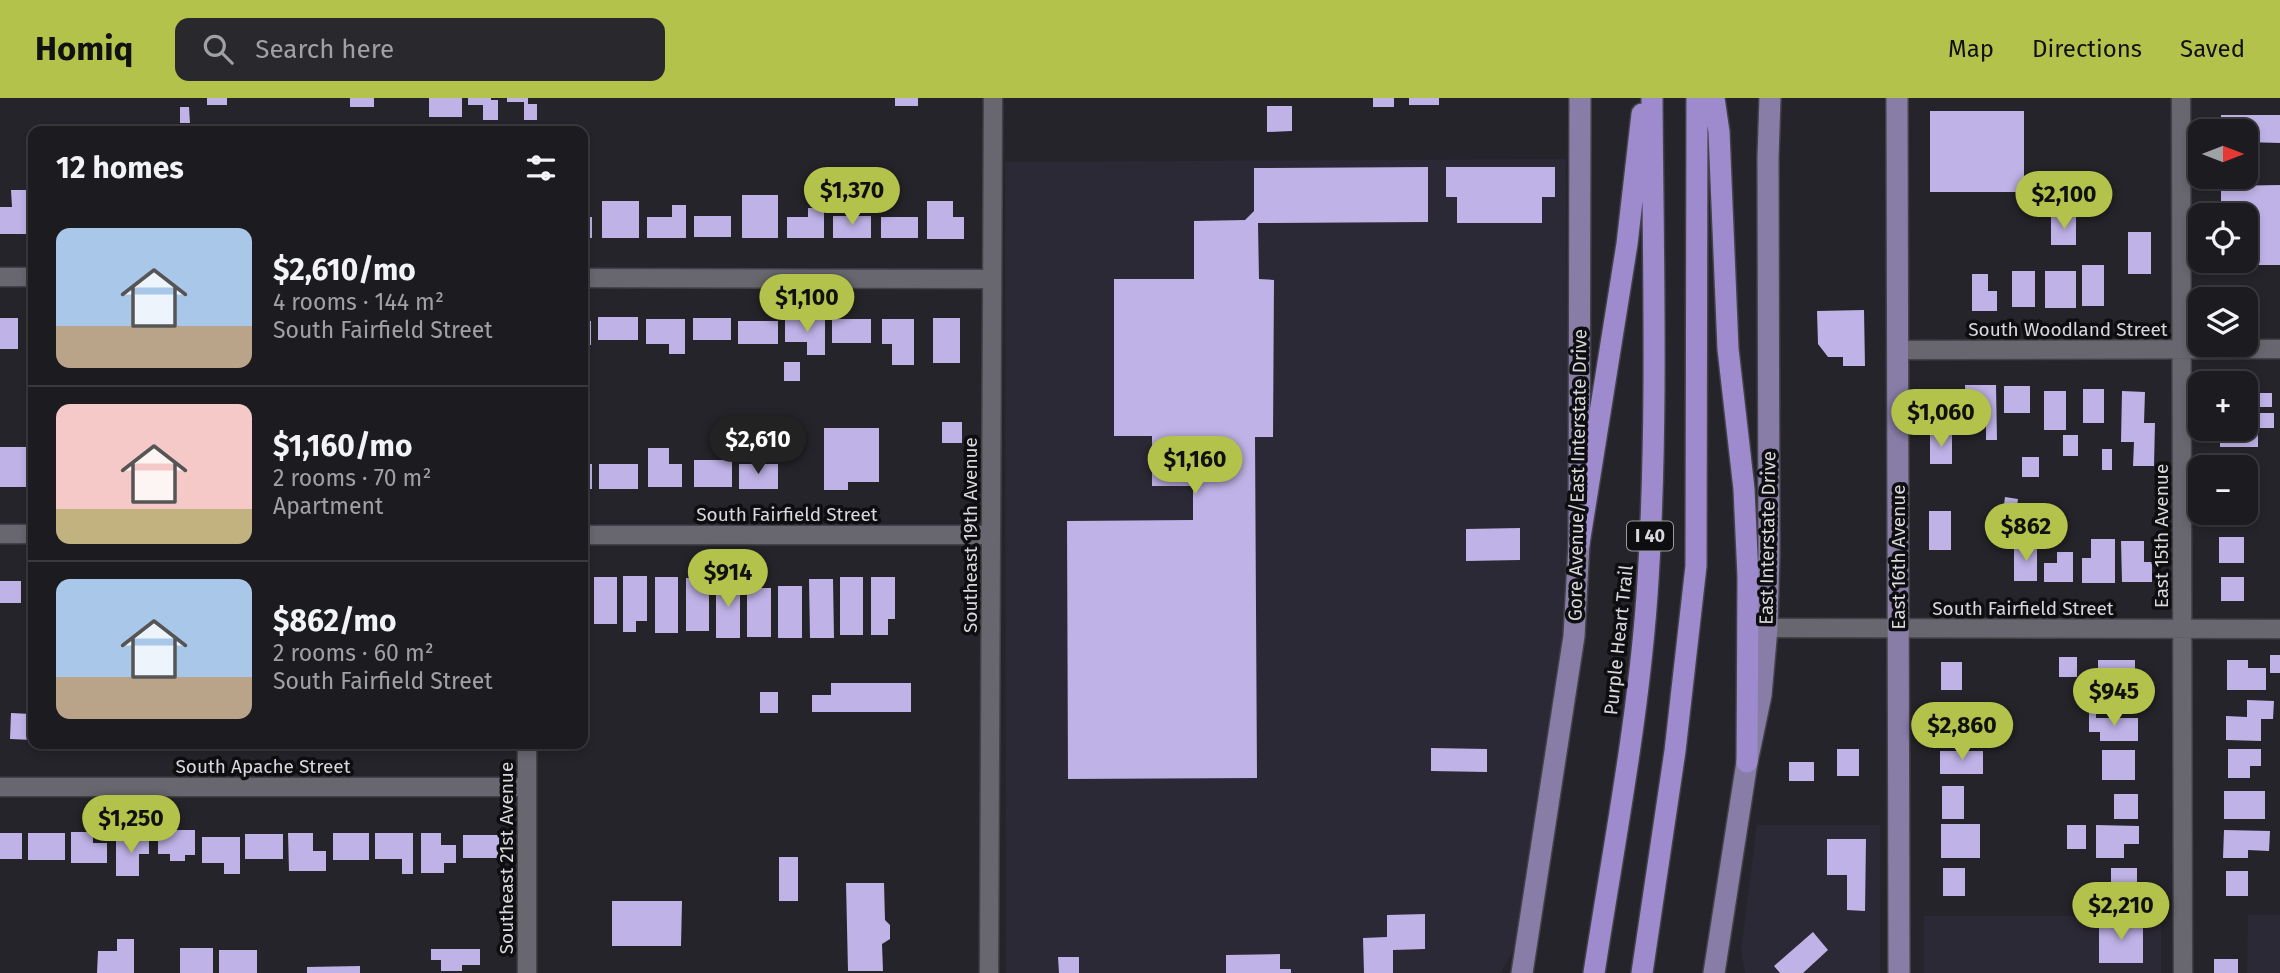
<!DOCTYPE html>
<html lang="en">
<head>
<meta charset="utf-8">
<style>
  body { margin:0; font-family:"Fira Sans",sans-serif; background:#29282d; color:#f1f3f6; height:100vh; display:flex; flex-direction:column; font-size:26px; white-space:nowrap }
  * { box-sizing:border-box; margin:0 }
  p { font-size:23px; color:#a0a1a5 }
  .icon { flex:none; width:38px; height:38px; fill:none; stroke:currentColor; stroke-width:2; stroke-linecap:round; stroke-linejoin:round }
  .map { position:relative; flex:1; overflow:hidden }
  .side { position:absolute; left:28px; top:28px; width:560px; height:623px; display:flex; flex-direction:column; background:#1c1b20; border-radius:14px; box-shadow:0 4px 10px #0003,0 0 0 2px #3a393e }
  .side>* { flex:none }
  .needle { width:46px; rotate:90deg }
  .controls { position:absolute; left:2188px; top:21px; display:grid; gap:14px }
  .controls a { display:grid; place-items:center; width:70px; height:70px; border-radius:14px; background:#1c1b20; box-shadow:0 4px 10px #0003,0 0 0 2px #3a393e; font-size:35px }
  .price { position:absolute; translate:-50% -60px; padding:0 16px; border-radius:24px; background:#b3c24b; color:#111; font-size:23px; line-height:46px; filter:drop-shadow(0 2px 4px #0008) }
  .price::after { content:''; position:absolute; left:50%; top:42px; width:21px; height:16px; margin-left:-10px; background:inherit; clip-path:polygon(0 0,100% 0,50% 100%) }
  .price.current { background:#222; color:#fff }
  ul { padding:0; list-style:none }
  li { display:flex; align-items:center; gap:21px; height:175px; padding:0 28px }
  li+li { border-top:2px solid #3a393e }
  li span { display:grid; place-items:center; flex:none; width:196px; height:140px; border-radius:14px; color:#555 }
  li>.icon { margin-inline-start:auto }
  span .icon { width:84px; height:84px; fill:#fffc; stroke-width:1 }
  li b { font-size:30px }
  h2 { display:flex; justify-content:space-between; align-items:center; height:84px; padding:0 28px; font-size:30px }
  header { display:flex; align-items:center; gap:42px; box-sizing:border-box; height:98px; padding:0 35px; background:#b3c24b; color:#111 }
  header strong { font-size:33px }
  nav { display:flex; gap:38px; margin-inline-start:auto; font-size:24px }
  .search { width:490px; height:63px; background:#29282d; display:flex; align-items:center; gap:18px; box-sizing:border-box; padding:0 24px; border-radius:14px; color:#a0a1a5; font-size:26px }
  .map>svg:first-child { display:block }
  .built { fill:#2c2936 }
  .building { fill:#bfb2e7 }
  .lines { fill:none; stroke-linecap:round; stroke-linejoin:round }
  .minor-casing { stroke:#434248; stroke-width:21 }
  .major-casing { stroke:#434248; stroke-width:24 }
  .highway-casing { stroke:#434248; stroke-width:24 }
  .minor { stroke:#68676f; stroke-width:18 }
  .major { stroke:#887da7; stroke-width:21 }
  .highway { stroke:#9d8bcd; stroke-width:21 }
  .labels { text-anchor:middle; stroke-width:7; stroke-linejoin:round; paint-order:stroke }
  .shield { fill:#0e0d10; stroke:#9c9ca0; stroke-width:2 }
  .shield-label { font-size:18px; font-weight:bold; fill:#d9d9dd }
  .street-label { font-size:19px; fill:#d9d9dd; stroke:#0e0d10 }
</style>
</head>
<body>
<header>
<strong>Homiq</strong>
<div class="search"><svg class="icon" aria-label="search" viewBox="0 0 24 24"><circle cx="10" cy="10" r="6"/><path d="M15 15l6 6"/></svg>Search here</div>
<nav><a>Map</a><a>Directions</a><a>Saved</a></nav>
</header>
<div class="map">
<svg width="2280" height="875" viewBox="0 0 2280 875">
  <rect width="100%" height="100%" fill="#25242a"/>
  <path class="built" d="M1566,61L1568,506L1515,843L1513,853L1500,875H1006L1005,64Z
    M1757,727H1880V875H1745L1741,852Z
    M2248,817H2280V875H2247Z
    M1924,818H2161V875H1924Z"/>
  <path class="building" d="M207,0H227V7H207Z
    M350,0H374V9H350Z
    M429,0H462V19H429Z
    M468,0H491V2H498V22H483V7H468Z
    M507,0H528V6H537V22H524V4H507Z
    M895,0H918V8H895Z
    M1373,0H1394V9H1373Z
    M1409,0H1439V7H1409Z
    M1267,8H1292V33L1267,34Z
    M180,9H189L190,25H180Z
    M1930,13H2024V94H1930Z
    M2221,17H2280V45L2245,44V33H2221Z
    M1428,69V124L1258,125L1259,181L1274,182L1273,339H1255L1257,680L1068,681L1067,423L1193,422V388H1152V338H1114V181H1194V123L1245,122L1254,113V70Z
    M1446,69H1555V99H1542V125H1457V99H1446Z
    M2280,87V167H2222V163H2245V117H2221V88Z
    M11,92H33V136H0V109H12Z
    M742,97H778V140H742Z
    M602,103H639V140H602Z
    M927,103H953V119H964V141H927Z
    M672,107H686V140H647V119H672Z
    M808,110H824V140H787V119H808Z
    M694,118H731V139H694Z
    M833,118H871V140H833Z
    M583,119H592V140H583Z
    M881,119H918V140H881Z
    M2051,119H2076V147H2051Z
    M2128,134H2151V176H2128Z
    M2082,167H2104V208H2082Z
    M2012,173H2035V209H2012Z
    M2045,173H2076V210H2045Z
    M1972,176H1988V193H1997V213H1972Z
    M1864,212L1865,268H1843V259H1828L1818,246L1817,213Z
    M598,219H638V242H598Z
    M0,220H18V251H0Z
    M693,220H731V242H693Z
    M785,220H825V257H807V244H785Z
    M933,220H960V265H933Z
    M646,221H685V256H669V246H646Z
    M832,221H871V245H832Z
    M882,221H914V267H892V246H882Z
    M583,223H591V247H583Z
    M738,223H778V246H738Z
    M784,264H800V283H784Z
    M1965,287H1996L1997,342H1986V318H1966Z
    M2004,288H2030V315H2004Z
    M2083,291H2104V325H2083Z
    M2044,293H2066V332H2044Z
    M2122,293L2145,294L2144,325H2155L2154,368H2133L2134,344H2121Z
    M1932,294H1954V318H1932Z
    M2245,295H2272V309H2245Z
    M2253,315H2274V330H2258V349H2220V331H2245V325H2253Z
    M942,324H962V345H942Z
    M824,330H879V384H848V392H824Z
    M1930,336H1952V366H1930Z
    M2063,337H2078V358H2063Z
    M0,349H27V389H0Z
    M648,350H669V366H682V389H648Z
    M2102,351H2112V372H2102Z
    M2022,359H2039V379H2022Z
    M694,362H732V389H694Z
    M2222,363H2244V369H2222Z
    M583,366H592V391H583Z
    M599,366H638V391H599Z
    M739,366H778V391H739Z
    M2005,399L2018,401L2016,416L2003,414Z
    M1929,413H1951V452H1929Z
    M2221,415H2244V426H2221Z
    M1520,430V462L1466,463V431Z
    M2219,439H2244V465H2219Z
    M2091,441H2115V485H2082V460H2091Z
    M2121,443H2144V464H2152V484H2122Z
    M2014,447H2037V483H2014Z
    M2057,454H2073V484H2044V465H2057Z
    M623,478H647V523H636V534H623Z
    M594,479H617V526H594Z
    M655,479H678V535H655Z
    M840,479H863V537H840Z
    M871,479H895V521H888V537H871Z
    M2221,479H2244V503H2221Z
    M686,480H709V533H686Z
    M716,480H730V487H740V540H716Z
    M809,481H833L834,540H810Z
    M0,483H21V505H0Z
    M27,483H33V506H27Z
    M778,488H802V540H778Z
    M747,490H771V539H747Z
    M2270,557H2280V575H2270Z
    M2059,559H2077V579H2059Z
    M2098,562H2135V593H2109V582H2098Z
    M2227,562H2248V570H2266V592H2227Z
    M1941,564H1962V592H1941Z
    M831,585H911V614H812V597H831Z
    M760,594H778V615H760Z
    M2247,602L2274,603L2273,621H2261V643L2226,642V618L2247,619Z
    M31,605H33V642L10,641L11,615L31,616Z
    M1943,613H1965V643H1943Z
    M2089,613H2096V620H2138V643H2100V634H2089Z
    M1431,650L1487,651V674L1431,673Z
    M1837,651H1859V678H1837Z
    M2228,651H2261V668H2250V680H2228Z
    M2102,652H2135V682H2102Z
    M1940,653H1983V676H1940Z
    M1789,664H1814V683H1789Z
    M1942,688H1964V721H1942Z
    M2224,693H2265V721H2224Z
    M2114,696H2138V721H2114Z
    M1941,726H1980V760H1941Z
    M2067,727H2086V751H2067Z
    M2096,727L2139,728V746H2124V760H2096Z
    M158,732H195V757H185V763H170V756H158Z
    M2224,732L2270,733L2269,753L2248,752V760H2223Z
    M71,734H93V745H107V765H71Z
    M0,735H22V761H0Z
    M28,735H65V762H28Z
    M136,735H149V756H139V778H116V743H136Z
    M288,735H313V753H326V773H289Z
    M333,735H369V762H333Z
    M375,735H413V776H402V761H375Z
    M421,735H441V747H456V765H444V775H421Z
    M245,736H283V761H245Z
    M463,737H499V760H463Z
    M202,739H240V776H224V765H202Z
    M1827,741H1866L1865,813L1847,812V777H1827Z
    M779,759H798V803H779Z
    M1943,770H1965V798H1943Z
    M2111,770H2137V794H2111Z
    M2226,773H2248V798H2226Z
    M846,785H884L885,822L890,827V841L882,846L883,873H848Z
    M612,803H682L681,848H612Z
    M1425,816V851L1393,852V875H1364L1363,840L1387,839V817Z
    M2099,824H2143V865H2099Z
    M1813,834L1828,852L1803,875H1780L1774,868Z
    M117,841H134V875H97L98,853H117Z
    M180,850H213V875H180Z
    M431,851H480V867H462V873H441V862H431Z
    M219,852H257V875H219Z
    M1280,856V871H1291V875H1226V857Z
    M1058,859H1079V875H1059Z
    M2214,861H2238V875H2214Z
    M360,868V875H307V869Z"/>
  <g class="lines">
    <defs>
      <path id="minor" d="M2181,0L2183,875
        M0,179H33
        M583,180L992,181
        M1898,252L2280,251
        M0,436H33
        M583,437H991
        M1767,530L2280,531
        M527,646V875
        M0,689H527
        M989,875L993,0"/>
      <path id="major" d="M1897,0L1899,875
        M1522,875L1574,538L1579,446L1580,0
        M1714,875L1747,664L1761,597L1767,530L1769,455L1768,60L1770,0"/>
      <path id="highway" d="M1714,0L1719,34L1728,251L1744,391L1748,479L1747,664
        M1579,446L1627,146L1642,16
        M1594,875C1614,745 1640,614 1648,482C1658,322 1653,160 1652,0
        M1642,875L1675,653L1696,468L1697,0"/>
    </defs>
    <use href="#minor" class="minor-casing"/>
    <use href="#major" class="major-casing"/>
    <use href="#highway" class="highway-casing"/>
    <use href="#minor" class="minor"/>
    <use href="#major" class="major"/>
    <use href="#highway" class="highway"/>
  </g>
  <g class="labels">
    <rect class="shield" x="1627" y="423.5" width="46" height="29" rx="5"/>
    <g class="shield-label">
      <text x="1650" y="444">I 40</text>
    </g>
    <g class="street-label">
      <text x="2068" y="238">South Woodland Street</text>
      <text transform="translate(1577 377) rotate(-89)" y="7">Gore Avenue/East Interstate Drive</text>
      <text x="787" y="423">South Fairfield Street</text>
      <text transform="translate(970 437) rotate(-90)" y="7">Southeast 19th Avenue</text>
      <text transform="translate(2161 438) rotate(-90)" y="7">East 15th Avenue</text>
      <text transform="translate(1767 440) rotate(-89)" y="7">East Interstate Drive</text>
      <text transform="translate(1898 459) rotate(-90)" y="7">East 16th Avenue</text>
      <text x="2023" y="517">South Fairfield Street</text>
      <text transform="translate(1618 542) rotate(-84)" y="7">Purple Heart Trail</text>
      <text x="263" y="675">South Apache Street</text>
      <text transform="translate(506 760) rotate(-90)" y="7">Southeast 21st Avenue</text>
    </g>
  </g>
</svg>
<div class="controls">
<a><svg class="needle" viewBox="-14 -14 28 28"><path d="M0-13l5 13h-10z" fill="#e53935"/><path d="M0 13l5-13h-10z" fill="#a0a1a5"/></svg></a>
<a><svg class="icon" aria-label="locate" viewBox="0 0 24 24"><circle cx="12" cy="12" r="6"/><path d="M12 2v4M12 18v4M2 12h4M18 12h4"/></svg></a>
<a><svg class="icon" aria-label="layers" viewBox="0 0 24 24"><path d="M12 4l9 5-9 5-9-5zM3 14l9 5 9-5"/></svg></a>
<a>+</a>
<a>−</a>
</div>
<b class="price" style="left:852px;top:129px">$1,370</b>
<b class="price" style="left:2064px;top:133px">$2,100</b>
<b class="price" style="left:807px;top:236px">$1,100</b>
<b class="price" style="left:1941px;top:351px">$1,060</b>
<b class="price current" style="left:758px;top:378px">$2,610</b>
<b class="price" style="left:1195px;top:398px">$1,160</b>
<b class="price" style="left:2026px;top:465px">$862</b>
<b class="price" style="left:728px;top:511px">$914</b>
<b class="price" style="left:2114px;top:630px">$945</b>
<b class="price" style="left:1962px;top:664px">$2,860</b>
<b class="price" style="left:131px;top:757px">$1,250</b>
<b class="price" style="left:2121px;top:844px">$2,210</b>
<section class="side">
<h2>12 homes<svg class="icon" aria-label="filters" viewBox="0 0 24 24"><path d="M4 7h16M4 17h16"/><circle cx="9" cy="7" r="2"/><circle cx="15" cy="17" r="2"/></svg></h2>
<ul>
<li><span style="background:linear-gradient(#a9c7e8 70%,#b9a48a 0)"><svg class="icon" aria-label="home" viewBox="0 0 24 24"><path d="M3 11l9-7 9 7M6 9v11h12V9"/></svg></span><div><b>$2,610/mo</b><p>4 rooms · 144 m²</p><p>South Fairfield Street</p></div></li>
<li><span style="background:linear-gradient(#f6c9c9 75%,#c2b280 0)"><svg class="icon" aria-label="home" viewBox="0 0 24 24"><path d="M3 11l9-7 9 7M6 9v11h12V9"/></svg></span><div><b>$1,160/mo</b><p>2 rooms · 70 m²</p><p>Apartment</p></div></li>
<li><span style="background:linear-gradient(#a9c7e8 70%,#b9a48a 0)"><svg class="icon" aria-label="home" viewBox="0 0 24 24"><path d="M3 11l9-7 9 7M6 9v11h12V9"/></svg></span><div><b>$862/mo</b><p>2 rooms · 60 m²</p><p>South Fairfield Street</p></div></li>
</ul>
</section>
</div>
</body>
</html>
